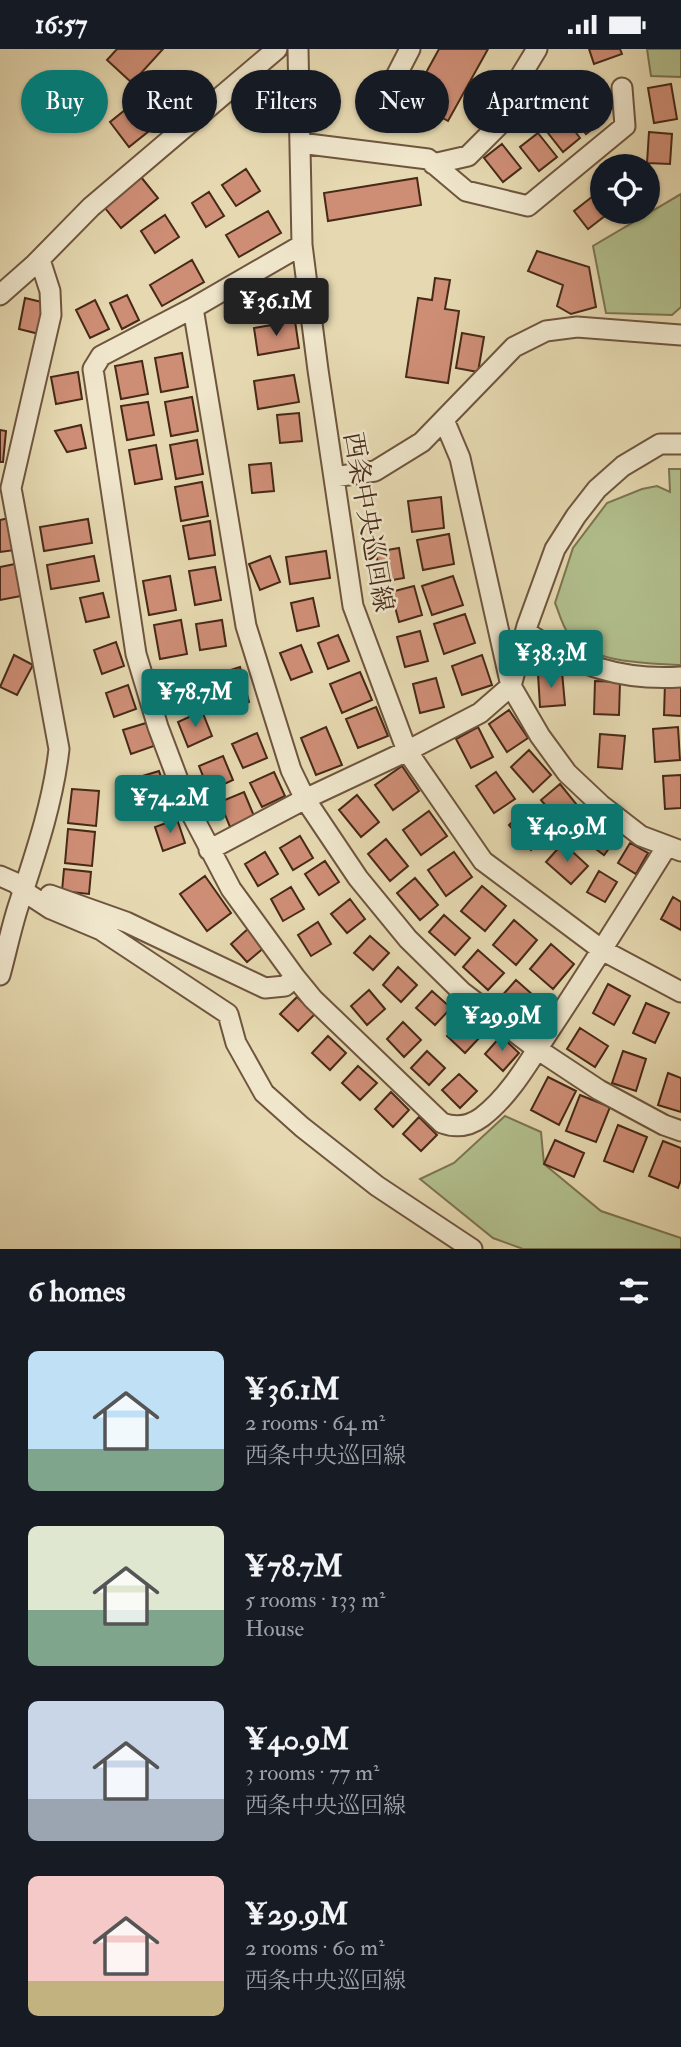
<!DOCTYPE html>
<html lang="en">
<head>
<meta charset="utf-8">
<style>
  body { margin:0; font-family:"IM FELL Double Pica","Noto Serif JP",serif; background:#20242c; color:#f1f3f6; height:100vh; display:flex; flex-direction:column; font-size:26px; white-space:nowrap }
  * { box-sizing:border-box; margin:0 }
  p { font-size:23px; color:#9ea1a6 }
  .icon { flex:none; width:38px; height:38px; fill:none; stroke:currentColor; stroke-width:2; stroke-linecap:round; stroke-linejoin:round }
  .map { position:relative; height:1200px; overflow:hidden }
  .drawer { display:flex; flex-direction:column; background:#171b24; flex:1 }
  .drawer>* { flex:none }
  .top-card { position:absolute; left:21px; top:21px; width:640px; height:63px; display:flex; gap:14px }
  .fabs { position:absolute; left:590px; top:105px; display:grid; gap:14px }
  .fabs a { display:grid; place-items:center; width:70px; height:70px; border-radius:50%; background:#171b24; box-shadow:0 2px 5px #0004; font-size:35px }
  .price { position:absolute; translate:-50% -60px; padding:0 16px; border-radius:7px; background:#0f766e; color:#fff; font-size:23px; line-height:46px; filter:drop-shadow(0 2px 4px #0008) }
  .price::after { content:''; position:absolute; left:50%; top:42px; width:21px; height:16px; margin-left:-10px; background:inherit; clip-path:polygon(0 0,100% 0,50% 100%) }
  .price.active { background:#222; color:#fff }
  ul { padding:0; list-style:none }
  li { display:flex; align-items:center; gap:21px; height:175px; padding:0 28px }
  li span { display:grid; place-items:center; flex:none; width:196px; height:140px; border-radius:10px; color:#555 }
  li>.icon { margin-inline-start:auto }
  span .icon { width:84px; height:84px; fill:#fffc; stroke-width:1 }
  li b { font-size:30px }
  h2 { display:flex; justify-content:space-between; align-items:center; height:84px; padding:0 28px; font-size:30px }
  .pill { padding:0 24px; border-radius:32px; background:#171b24; box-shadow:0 2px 5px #0004; font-size:24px; line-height:63px }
  .pill.active { background:#0f766e; color:#fff }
  .status { display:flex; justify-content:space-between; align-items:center; height:49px; padding:0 35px; background:#171b24; direction:ltr }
  .status svg { height:19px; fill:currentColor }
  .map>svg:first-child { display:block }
  .green { fill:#b2c08e; stroke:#7c7452; stroke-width:2 }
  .building { fill:#ce8e76; stroke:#472917; stroke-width:2 }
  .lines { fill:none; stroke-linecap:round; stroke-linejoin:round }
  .minor-casing { stroke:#6f553e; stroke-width:23 }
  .minor { stroke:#efe6cc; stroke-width:19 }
  .labels { text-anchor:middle; stroke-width:5; stroke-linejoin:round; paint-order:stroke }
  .street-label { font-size:26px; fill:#472917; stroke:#efe6cc }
</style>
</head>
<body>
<div class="status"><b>16:57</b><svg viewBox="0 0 49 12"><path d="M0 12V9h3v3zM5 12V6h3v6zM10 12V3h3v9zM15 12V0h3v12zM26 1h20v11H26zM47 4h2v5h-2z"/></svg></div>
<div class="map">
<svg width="681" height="1200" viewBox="0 0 681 1200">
  <rect width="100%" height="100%" fill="#e6d9b1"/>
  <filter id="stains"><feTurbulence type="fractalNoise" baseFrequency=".00286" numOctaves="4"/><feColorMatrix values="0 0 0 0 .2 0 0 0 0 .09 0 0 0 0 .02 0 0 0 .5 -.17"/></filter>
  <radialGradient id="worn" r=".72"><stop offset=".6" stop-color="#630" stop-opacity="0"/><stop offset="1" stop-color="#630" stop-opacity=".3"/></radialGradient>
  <path class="green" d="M647,0H681V28L651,27Z
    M681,145V258L672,266L606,264L593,197Z
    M669,420H681V616C648,614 588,615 568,584C562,576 559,563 555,554L573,499L607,454L642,440L657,437L670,443Z
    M505,1067L541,1083L544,1115L601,1162L681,1189V1200H523L493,1189L420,1130L454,1114Z"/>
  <path class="building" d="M117,0H163L132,34L107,11Z
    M439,0H488L448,72L411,51Z
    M589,0H620L622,5L594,15Z
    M671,35L677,70L654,74L648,39Z
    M586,47L604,71L586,85L567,61Z
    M135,53L154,78L129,98L110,73Z
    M562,65L580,89L563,103L544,79Z
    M649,83L672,85L670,115L647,114Z
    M538,84L557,108L539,122L520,98Z
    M502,95L521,119L503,133L484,109Z
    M246,120L260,142L236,157L222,136Z
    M141,128L158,149L121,179L105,159Z
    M417,129L421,156L328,172L324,144Z
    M602,140V163H610L588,180L574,162Z
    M209,143L224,167L206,178L192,154Z
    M268,162L281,184L239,208L226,186Z
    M165,166L179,188L155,204L141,182Z
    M537,202L589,218L596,258L571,265L557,257L563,236L528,222Z
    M192,211L204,233L162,257L150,236Z
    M435,229L450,231L445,260L459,262L448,334L406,328L418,249L432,251Z
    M285,232L290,259L249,266L245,238Z
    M127,246L139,271L122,280L110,254Z
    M25,249L46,254L39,285L19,280Z
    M95,251L109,280L90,289L76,261Z
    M295,272L299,299L258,306L254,279Z
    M462,284L484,288L478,323L456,319Z
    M182,304L188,338L161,343L155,309Z
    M142,312L148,345L121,350L115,317Z
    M78,323L82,350L56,355L51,328Z
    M294,326L299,353L258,360L254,332Z
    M192,348L198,382L171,387L165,353Z
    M148,353L154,386L127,391L121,357Z
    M299,364L302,392L280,394L277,366Z
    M81,376L86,399L67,403L55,382Z
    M0,381L6,382L3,413H0Z
    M197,391L203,425L176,430L170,396Z
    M156,396L162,430L135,435L129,401Z
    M271,414L274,442L252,444L249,416Z
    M202,433L208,467L181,472L175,438Z
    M441,448L444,479L412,483L408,452Z
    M9,469L15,501L0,503V471Z
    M88,470L92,494L44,502L40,478Z
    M210,472L215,506L189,510L183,477Z
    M449,485L454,515L423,521L417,491Z
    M399,499L404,529L381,533L376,503Z
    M326,502L330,529L290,535L286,508Z
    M94,507L99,532L51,540L47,516Z
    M270,507L280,533L260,541L249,515Z
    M15,515L21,547L0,551V518Z
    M215,518L221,551L195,556L189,522Z
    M170,527L176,561L149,566L143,532Z
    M453,527L463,556L432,566L422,537Z
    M414,537L422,566L399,573L391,543Z
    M103,544L109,568L86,573L80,549Z
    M313,549L319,577L297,582L291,554Z
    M465,565L475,594L444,605L434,575Z
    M181,571L187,605L160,610L154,576Z
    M222,571L226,597L200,601L196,575Z
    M420,582L428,612L405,618L397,588Z
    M338,586L349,612L328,620L318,594Z
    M116,593L124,617L102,625L94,601Z
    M301,596L312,623L291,631L280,604Z
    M14,606L33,616L17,646L0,638Z
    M482,606L492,636L462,646L452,617Z
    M240,618L249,653L225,664L215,626Z
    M360,623L372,651L342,664L330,635Z
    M562,623L565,656L540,658L538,625Z
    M436,629L444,658L420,664L413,635Z
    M595,632L620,633L619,666L594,665Z
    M665,633L681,634V667L664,666Z
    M128,636L136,660L114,668L106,644Z
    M376,658L388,687L358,699L346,670Z
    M509,661L528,689L507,703L489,675Z
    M202,662L212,687L188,698L178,673Z
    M146,674L154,697L131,705L123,681Z
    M326,678L342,716L316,726L301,689Z
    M478,678L493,708L471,719L456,690Z
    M678,678L680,711L655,713L653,680Z
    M257,684L267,709L243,719L232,695Z
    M600,685L625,687L622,720L598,718Z
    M529,701L551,726L533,743L511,718Z
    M223,707L233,731L209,742L199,717Z
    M402,717L419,742L393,761L375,736Z
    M159,722L167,746L144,753L136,729Z
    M274,723L285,747L262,758L250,734Z
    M496,723L515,750L494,764L476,737Z
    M681,726V759L665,760L663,727Z
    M560,735L581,761L562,776L541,751Z
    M72,740L99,742L96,777L68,774Z
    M244,743L254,767L230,778L220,753Z
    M357,746L379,773L361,788L339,761Z
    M527,760L550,784L531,801L509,776Z
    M429,762L447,787L421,806L403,781Z
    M592,766L619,786L604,806L577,786Z
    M177,770L185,794L163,802L155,778Z
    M68,780L95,783L92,817L65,814Z
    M300,787L313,809L293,821L280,799Z
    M386,790L408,817L390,832L368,805Z
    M563,794L588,817L571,835L546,813Z
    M630,794L648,804L636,825L618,814Z
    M265,803L278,825L258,837L245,815Z
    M454,803L472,828L446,847L428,821Z
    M325,812L339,833L319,846L305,825Z
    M64,820L91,823L89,845L62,842Z
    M599,822L617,833L605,853L587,843Z
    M205,827L231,864L207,882L180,845Z
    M415,829L438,856L420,871L397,844Z
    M482,837L506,857L485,882L461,862Z
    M291,838L304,860L283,872L271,850Z
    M673,848L681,853V881L661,870Z
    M350,850L365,870L347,884L331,865Z
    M444,866L470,889L455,906L429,883Z
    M514,871L537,891L516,916L493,896Z
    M318,873L331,895L311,907L298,886Z
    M249,879L265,898L247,913L231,895Z
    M370,887L389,904L373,921L354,904Z
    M551,895L574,915L553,940L530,920Z
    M478,901L504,924L488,941L463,918Z
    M398,918L417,936L401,953L383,936Z
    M516,931L542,954L526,972L500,949Z
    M608,935L630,947L614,976L593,964Z
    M369,941L385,960L367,976L351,957Z
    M432,942L451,959L435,976L416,959Z
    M297,948L315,965L298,982L280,965Z
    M646,954L669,964L655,994L633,984Z
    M463,970L481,987L465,1004L447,987Z
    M403,973L421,991L404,1008L387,990Z
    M580,979L608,997L595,1018L567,1000Z
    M328,987L346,1004L330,1021L312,1004Z
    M501,987L519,1004L503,1022L485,1005Z
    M427,1002L445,1019L429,1036L411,1019Z
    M623,1002L646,1010L636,1042L612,1034Z
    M358,1017L377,1034L360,1051L342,1034Z
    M668,1024L681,1029V1063L658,1056Z
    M459,1025L477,1042L460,1059L442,1041Z
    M548,1028L576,1042L559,1076L531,1061Z
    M391,1043L409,1061L393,1078L375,1060Z
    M580,1046L610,1058L596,1093L566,1082Z
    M419,1068L437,1086L421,1102L403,1085Z
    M618,1076L647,1088L633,1123L604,1112Z
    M555,1091L584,1104L574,1128L544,1115Z
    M663,1092L681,1099V1131L678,1139L649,1127Z"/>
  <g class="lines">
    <defs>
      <path id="minor" d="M298,0L302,196L318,321L353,557L407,702L483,812L602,901L681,943
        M397,61L394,31L410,0
        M300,94L428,110L466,142L528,157L625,77L622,39
        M433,115L468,107L512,63L520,28L537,0
        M302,196L193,259L101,307L93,320L136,605L158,678L189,760L231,840L295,928L313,950L442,1074C456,1079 470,1077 482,1068C511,1046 531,1009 551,979C591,919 629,858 667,797
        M0,246L35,215L91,158L277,0
        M193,259L246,577L291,721L305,750L358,829L408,890L462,943L537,1000L599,1041L664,1076L681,1082
        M444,371L460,409L511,637L540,687L567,724L601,756L641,787L681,802
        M334,428L375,422L422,393L514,298L546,282L577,278L681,286
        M526,583C575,616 621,632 681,628
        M209,801L305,750L407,702L480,664L511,637L527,577L555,500L576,467L597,440L623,417L660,395H681
        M0,827L16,834L25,843L51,860L101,881L228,965L236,994L264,1044L302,1078L377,1137L472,1200
        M50,846L126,873L265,939L285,937L295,928
        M0,926C6,904 11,880 18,858C35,806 53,754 59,700L11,439L51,266L50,242L40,211"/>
    </defs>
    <use href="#minor" class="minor-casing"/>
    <use href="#minor" class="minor"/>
  </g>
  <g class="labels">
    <g class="street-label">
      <text transform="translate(369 473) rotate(80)" y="9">西条中央巡回線</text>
    </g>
  </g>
  <rect width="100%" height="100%" filter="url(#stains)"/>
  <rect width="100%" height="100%" fill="url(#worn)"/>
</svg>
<div class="fabs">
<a><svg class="icon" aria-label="locate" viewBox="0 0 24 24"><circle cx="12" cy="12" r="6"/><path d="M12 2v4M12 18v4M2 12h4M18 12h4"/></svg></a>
</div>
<b class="price active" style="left:276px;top:289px">¥36.1M</b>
<b class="price" style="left:551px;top:641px">¥38.3M</b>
<b class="price" style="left:195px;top:680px">¥78.7M</b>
<b class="price" style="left:170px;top:786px">¥74.2M</b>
<b class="price" style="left:567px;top:815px">¥40.9M</b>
<b class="price" style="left:502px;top:1004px">¥29.9M</b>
<div class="top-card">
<a class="pill active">Buy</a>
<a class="pill">Rent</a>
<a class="pill">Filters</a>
<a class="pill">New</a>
<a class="pill">Apartment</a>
</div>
</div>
<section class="drawer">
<h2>6 homes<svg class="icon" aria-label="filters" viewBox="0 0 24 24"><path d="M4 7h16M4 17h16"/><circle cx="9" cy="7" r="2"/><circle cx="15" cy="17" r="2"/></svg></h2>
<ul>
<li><span style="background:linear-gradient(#bfe0f5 70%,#7fa58c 0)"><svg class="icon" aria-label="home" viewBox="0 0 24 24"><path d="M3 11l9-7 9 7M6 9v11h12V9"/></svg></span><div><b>¥36.1M</b><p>2 rooms · 64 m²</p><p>西条中央巡回線</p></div></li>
<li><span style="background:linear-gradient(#dfe7d0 60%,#7fa58c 0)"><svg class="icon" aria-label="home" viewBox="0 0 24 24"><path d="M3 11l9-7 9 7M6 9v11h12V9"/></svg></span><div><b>¥78.7M</b><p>5 rooms · 133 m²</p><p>House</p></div></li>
<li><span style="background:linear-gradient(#c9d6e8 70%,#9aa5b1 0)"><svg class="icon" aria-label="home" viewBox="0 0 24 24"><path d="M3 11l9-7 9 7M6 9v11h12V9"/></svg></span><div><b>¥40.9M</b><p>3 rooms · 77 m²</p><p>西条中央巡回線</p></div></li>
<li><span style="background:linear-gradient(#f6c9c9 75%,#c2b280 0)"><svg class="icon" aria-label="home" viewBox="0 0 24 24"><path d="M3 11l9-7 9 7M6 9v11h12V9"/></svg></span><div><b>¥29.9M</b><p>2 rooms · 60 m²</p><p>西条中央巡回線</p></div></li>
</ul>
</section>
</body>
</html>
